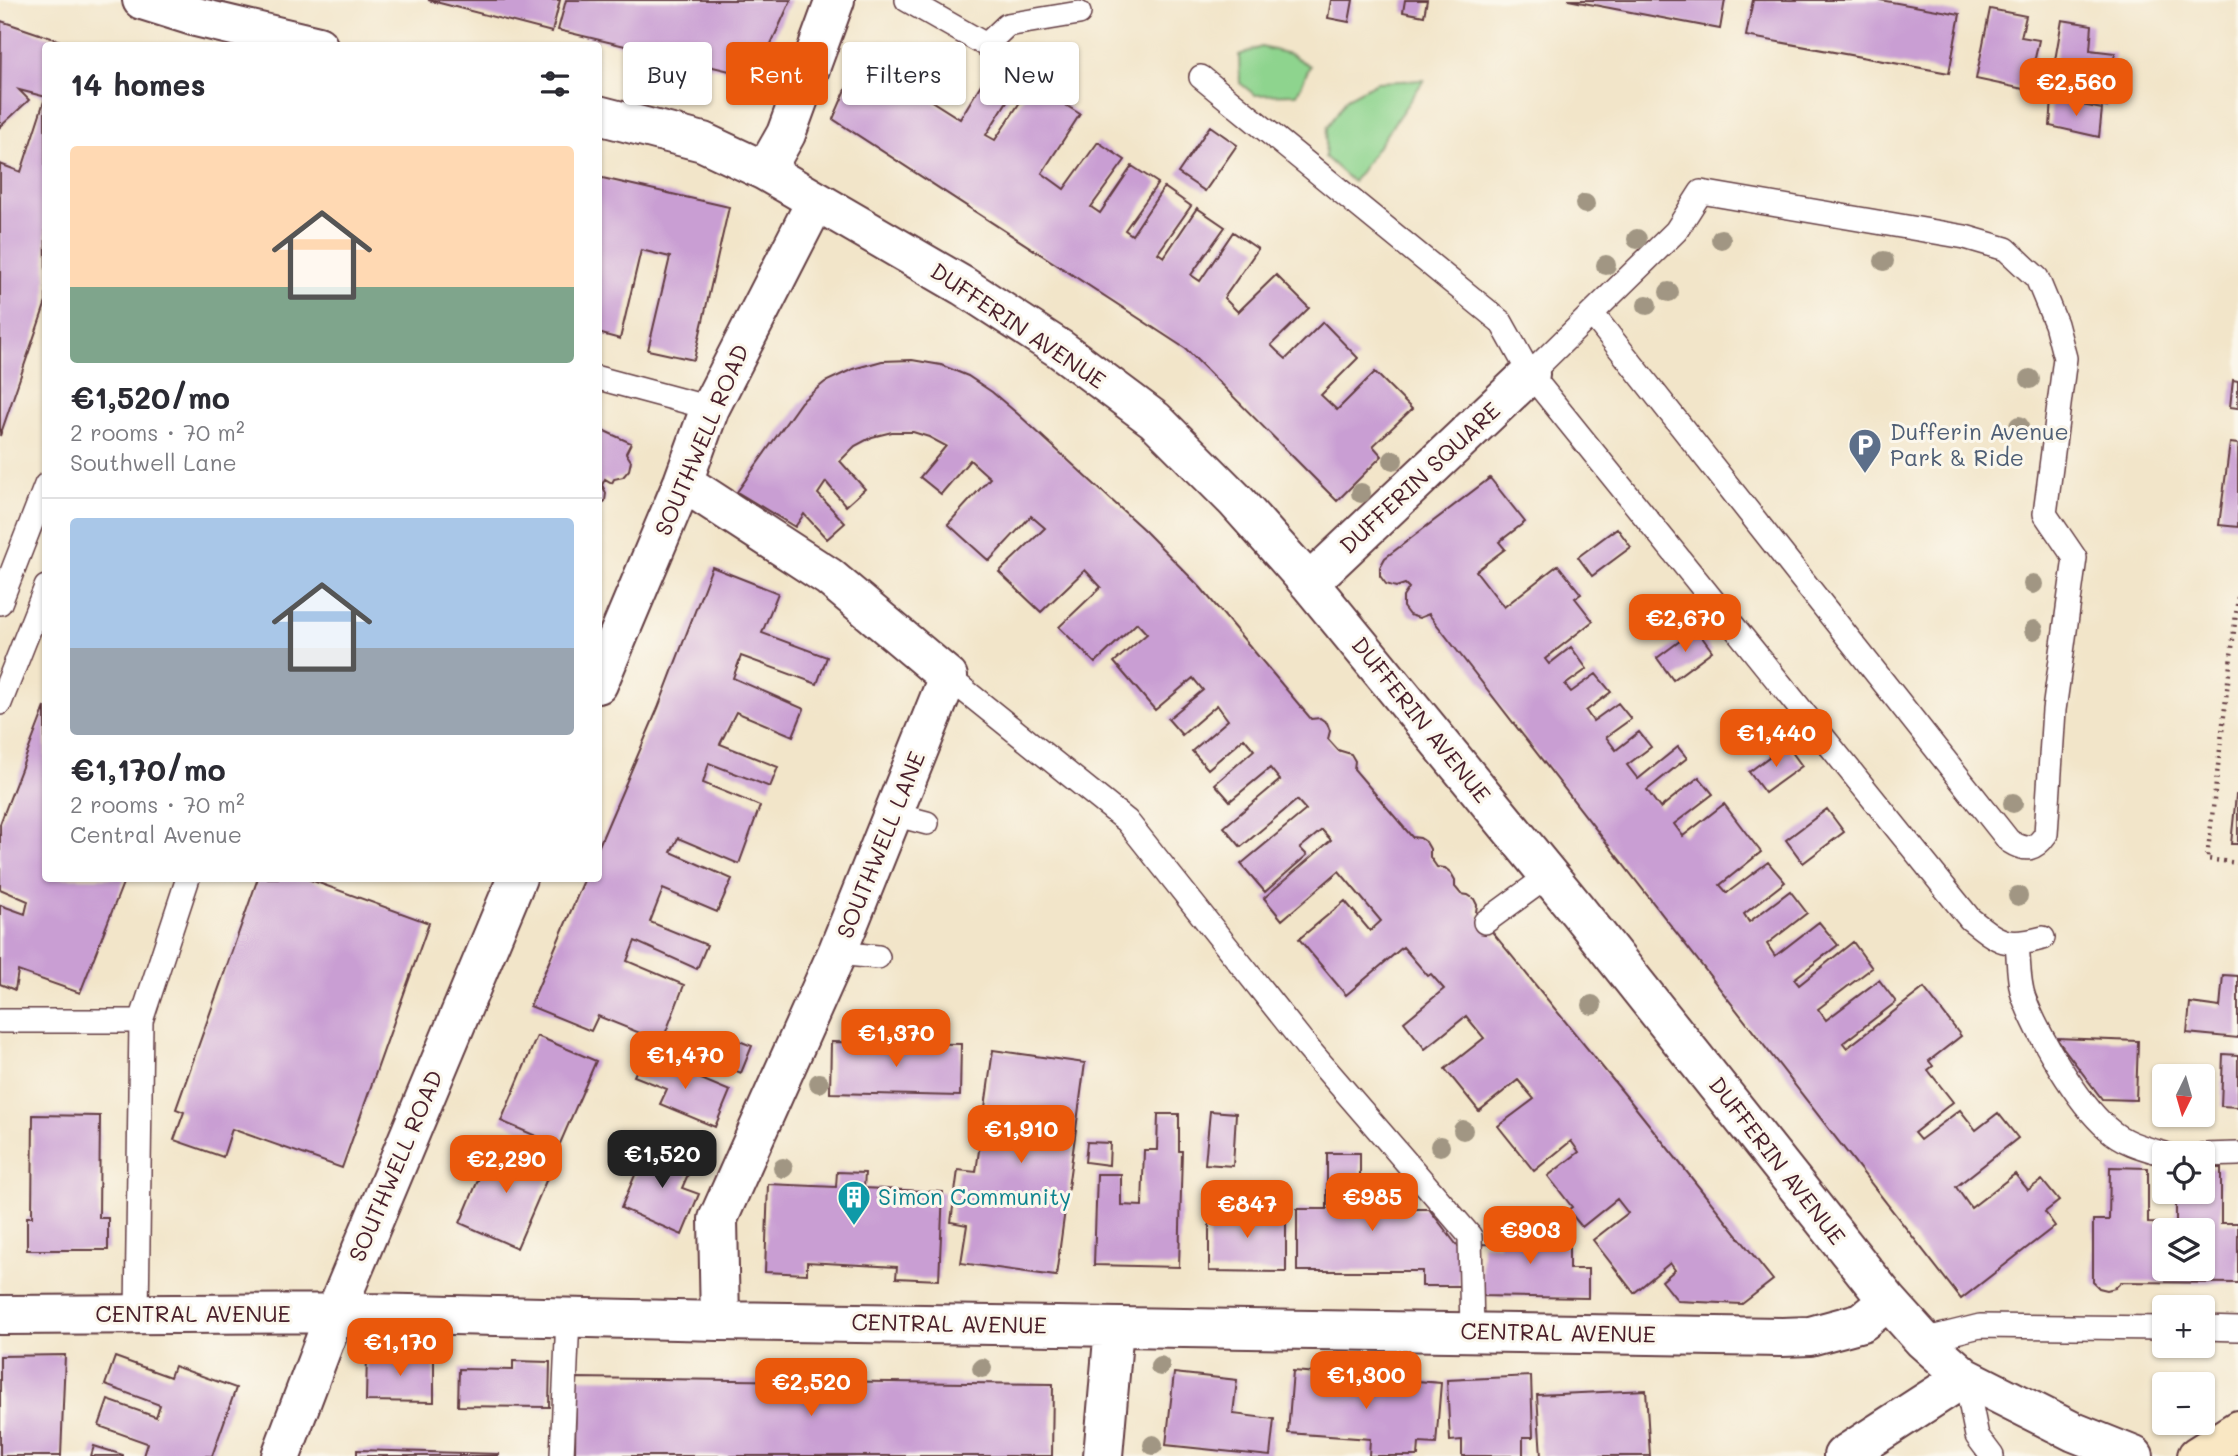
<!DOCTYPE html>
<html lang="en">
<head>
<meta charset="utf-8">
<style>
  body { margin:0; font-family:Mali,sans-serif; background:#f2f2f3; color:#2b2b33; height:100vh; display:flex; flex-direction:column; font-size:26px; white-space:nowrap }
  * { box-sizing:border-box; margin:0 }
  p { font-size:23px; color:#7c7c81 }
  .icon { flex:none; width:38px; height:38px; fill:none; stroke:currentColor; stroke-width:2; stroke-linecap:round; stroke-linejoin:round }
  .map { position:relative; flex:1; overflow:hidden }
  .drawer { position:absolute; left:42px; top:42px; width:560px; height:840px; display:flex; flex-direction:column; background:#fff; border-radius:7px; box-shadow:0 2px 5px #0004 }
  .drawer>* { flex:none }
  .banner { position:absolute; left:623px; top:42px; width:665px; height:63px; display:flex; gap:14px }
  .needle { width:46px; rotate:185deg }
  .fabs { position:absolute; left:2152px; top:1064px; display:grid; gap:14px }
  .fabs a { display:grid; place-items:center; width:63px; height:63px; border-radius:7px; background:#fff; box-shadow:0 2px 5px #0004; font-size:35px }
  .price { position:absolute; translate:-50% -60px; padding:0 16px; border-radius:14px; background:#ea580c; color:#fff; font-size:23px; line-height:46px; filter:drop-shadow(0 2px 4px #0008) }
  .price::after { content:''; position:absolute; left:50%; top:42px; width:21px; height:16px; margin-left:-10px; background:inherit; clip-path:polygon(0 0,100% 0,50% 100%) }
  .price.on { background:#222; color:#fff }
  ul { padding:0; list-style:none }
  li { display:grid; align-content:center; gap:14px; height:371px; padding:0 28px }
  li+li { border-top:2px solid #e1e1e2 }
  li span { display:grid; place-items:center; height:217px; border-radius:7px; color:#555 }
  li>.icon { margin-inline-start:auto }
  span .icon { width:126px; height:126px; fill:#fffc; stroke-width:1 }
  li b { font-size:30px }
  h2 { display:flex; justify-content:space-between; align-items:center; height:84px; padding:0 28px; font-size:30px }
  .chip { padding:0 24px; border-radius:7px; background:#fff; box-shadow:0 2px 5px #0004; font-size:24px; line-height:63px }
  .chip.on { background:#ea580c; color:#fff }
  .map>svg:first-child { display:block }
  .green { fill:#8ed48e; stroke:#6c7a5c; stroke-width:2 }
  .building { fill:#c99ed3; fill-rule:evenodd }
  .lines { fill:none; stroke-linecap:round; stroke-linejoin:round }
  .service-casing { stroke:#633d43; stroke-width:26 }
  .minor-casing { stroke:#633d43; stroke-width:42 }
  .secondary-casing { stroke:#633d43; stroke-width:42 }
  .path { stroke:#633d43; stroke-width:4.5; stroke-dasharray:2 5; stroke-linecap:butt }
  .service { stroke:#fff; stroke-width:23 }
  .minor { stroke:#fff; stroke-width:38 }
  .secondary { stroke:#f9e7c3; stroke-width:38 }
  .tree { fill:#a19683 }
  .labels { text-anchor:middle; stroke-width:6; stroke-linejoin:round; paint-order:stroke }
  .street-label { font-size:23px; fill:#4a1f2b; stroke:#fbf7ec }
  .service-label { font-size:23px; fill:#4e5e75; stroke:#fbf7ec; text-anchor:start }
  .culture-label { font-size:23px; fill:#0d838f; stroke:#fbf7ec; text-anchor:start }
</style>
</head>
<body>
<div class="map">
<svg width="2238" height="1456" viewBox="0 0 2238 1456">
  <rect width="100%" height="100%" fill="#fbf7ec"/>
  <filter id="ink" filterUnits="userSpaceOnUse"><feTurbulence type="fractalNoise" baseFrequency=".0143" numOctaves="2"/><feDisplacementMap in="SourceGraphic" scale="14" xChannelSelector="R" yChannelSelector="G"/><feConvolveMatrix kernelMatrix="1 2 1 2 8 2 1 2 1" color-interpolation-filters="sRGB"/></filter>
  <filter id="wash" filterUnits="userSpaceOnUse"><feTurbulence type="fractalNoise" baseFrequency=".00686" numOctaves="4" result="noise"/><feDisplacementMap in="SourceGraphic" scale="28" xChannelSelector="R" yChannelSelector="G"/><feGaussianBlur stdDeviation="1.57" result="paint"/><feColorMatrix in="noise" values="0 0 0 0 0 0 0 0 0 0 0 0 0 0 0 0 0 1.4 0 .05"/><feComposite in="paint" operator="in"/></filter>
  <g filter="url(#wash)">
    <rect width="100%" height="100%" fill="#f2e5c9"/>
    <path class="green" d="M1261,47L1290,54L1310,66L1297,94L1255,95L1240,83L1239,55Z
      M1424,80L1353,182L1325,157L1327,128L1347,98L1377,82Z"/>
    <g id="blocks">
      <path class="building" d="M428,0H560L552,32Z
        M566,0H791L761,66L742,74L558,30Z
        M1331,0H1353L1349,22L1328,18Z
        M1405,0H1427L1424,16L1403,12Z
        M1568,0H1725L1720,29Z
        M1753,0H1880L1960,14L1949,73L1746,36Z
        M1990,9L2026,16L2021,37L2039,40L2028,90L1976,79Z
        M2062,20L2092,25L2090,50L2115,53L2107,107L2049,95Z
        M1,21L72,45L46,46V97L19,90L29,100L0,127Z
        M864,48L916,82L911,88L960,119L983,81L1009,98L986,135L995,140L1032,84L1080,114L1042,173L1064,189L1098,142L1125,160L1091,207L1100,213L1132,166L1158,183L1125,230L1132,235L1164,187L1191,206L1158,253L1164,257L1197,208L1225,227L1191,275L1200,281L1233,232L1258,249L1224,298L1238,312L1276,275L1309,308L1271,345L1277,351L1286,359L1323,322L1358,358L1321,395L1337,410L1375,372L1412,409L1373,446L1382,456L1337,501L1186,349L833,119Z
        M45,98L46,302L0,436V164L21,172Z
        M2052,99L2102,109L2099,137L2050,126Z
        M1210,126L1237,145L1205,191L1178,173Z
        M598,177L729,207L694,360L648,350L670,257L641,250L620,339L598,333Z
        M912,360L941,365L968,376L992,392L1019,415L1144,530L1201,588L1311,719L1320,718L1327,723L1330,731L1328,739L1338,750L1351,754L1355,761L1354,769L1412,837L1420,838L1426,842L1430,849V857L1437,867L1445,868L1451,873L1455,880V887L1461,894L1468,895L1474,899L1477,905L1476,912L1480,917L1635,1107L1773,1280L1742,1304L1678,1301L1662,1281L1675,1270L1670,1263L1634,1293L1593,1240L1628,1213L1617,1199L1582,1227L1568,1210L1572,1207L1548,1176L1579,1152L1571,1141L1534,1171L1498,1126L1534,1099L1518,1080L1479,1111L1445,1069L1484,1038L1466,1016L1425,1049L1404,1022L1444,989L1431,974L1428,976L1403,947L1346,995L1299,939L1345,901L1370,931L1381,921L1339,871L1282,920L1264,898L1331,840L1322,830L1300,848L1307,855L1265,892L1241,864L1306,810L1297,800L1241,847L1224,827L1280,780L1270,768L1230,801L1215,784L1254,750L1244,738L1208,769L1192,751L1228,720L1217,705L1182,735L1168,719L1203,690L1193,678L1155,710L1114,662L1147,634L1137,623L1095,663L1059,627L1101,587L1085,570L1041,612L999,572L1045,528L1031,516L989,561L948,524L990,478L970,460L941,494L920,477L946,446L929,437L913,432H892L872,437L855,446L840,461L865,489L846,506L826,482L818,494L845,523L827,539L804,514L795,527L737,492L801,402L825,382L853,369L882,361Z
        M2233,380L2238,381V408L2230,407Z
        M598,428L631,443L626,453L631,461L629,470L623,477L614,479L612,483L605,479L602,485L606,493L605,501L598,507Z
        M2230,443L2238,444V527L2219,525Z
        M1490,478L1525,522L1499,542L1505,549L1476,571L1504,607L1558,565L1581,594L1575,598L1593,621L1545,659L1549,664L1571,647L1587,669L1565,685L1571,692L1596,674L1611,692L1586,711L1593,721L1618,703L1631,719L1606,737L1616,750L1639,732L1651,747L1627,765L1638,779L1678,747L1687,758L1647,790L1660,808L1699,777L1713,794L1674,824L1683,836L1724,804L1746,833L1761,852L1720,885L1727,893L1768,862L1785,882L1744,914L1749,922L1790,891L1807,913L1767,944L1775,956L1819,922L1838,945L1794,979L1799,985L1853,942L1872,968L1818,1009L1826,1020L1879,980L1896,1002L1843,1043L1847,1048L1924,988L1961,1036L1929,1061L1933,1066L1928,1070L1953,1102L1914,1133L1920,1140L1960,1110L1976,1130L1998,1113L2018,1138L1956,1187L1971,1208L2015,1174L2028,1190L2042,1180L2059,1201L2045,1212L2055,1226L1961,1299L1431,617L1429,614L1419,618L1409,615L1403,607V597L1409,588L1405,584L1396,587L1386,584L1380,576V567L1385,558Z
        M1617,528L1631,547L1592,576L1578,557Z
        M712,567L778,593L762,633L827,657L817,684L741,656L733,678L804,709L793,736L736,712L720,744L778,767L770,787L709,763L703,783L760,806L739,864L678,838L671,852L732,879L717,912L663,889L650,922L707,945L697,969L635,941L627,961L684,985L662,1042L598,1016L591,1031L530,1006L585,878H598V848L658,708Z
        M1696,629L1712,651L1673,680L1657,658Z
        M45,707L46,878H125L80,993L18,971L15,990L0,984V905L25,914L28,901L0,889V824Z
        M1786,744L1802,766L1765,793L1749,772Z
        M2236,795H2238V844H2231Z
        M1827,809L1844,832L1803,863L1786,840Z
        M258,878H305L429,923L342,1168L232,1129L223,1157L174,1140L184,1112L176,1109Z
        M2223,975L2238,976V1038L2187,1033L2190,1003L2220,1007Z
        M714,1031L752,1046L741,1073L703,1057Z
        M537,1036L596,1061L559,1146L501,1121Z
        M2056,1038L2138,1041L2136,1100L2102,1099Z
        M831,1042L961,1044L960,1096L830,1093Z
        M993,1050L1085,1063L1056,1276L961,1263L967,1225L951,1222L958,1170L976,1172Z
        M2223,1054L2238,1055V1107L2221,1106Z
        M644,1055L730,1091L715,1127L660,1104L667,1089L634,1076Z
        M1210,1111L1236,1113L1233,1166L1205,1164Z
        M1158,1114H1179V1151H1182L1179,1267L1094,1265L1097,1174H1121V1205L1142,1206L1144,1150H1157Z
        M33,1115L100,1116L99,1218H108V1250H27V1217H32Z
        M494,1142L552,1167L517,1248L460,1223Z
        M649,1142L694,1161L682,1188L699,1194L682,1235L621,1208Z
        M1087,1142L1110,1143L1109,1165L1085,1162Z
        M1327,1153H1360V1209H1429L1459,1248V1286H1422V1271H1297V1209H1327Z
        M2110,1167L2148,1168V1223L2176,1224V1192H2203V1168H2221V1223H2238V1283L2121,1282L2115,1288L2107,1290L2099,1288L2093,1282V1220H2109ZM2165,1230H2203V1269H2165Z
        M837,1172L865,1173L864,1188L943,1192L939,1280L896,1278L897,1267L807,1262V1274L765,1272L768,1184L836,1187Z
        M1209,1209L1286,1210V1272L1209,1271Z
        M1499,1225L1552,1226L1551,1246L1569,1247V1269H1588V1298L1481,1296L1482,1244L1499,1245Z
        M367,1353L434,1354V1402L366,1401Z
        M65,1355L61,1456H0V1356Z
        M115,1357L170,1377L174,1366L236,1388L212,1456H143L147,1443L99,1426L108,1400L156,1417L160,1405L105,1385Z
        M513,1361L550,1362L549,1407L458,1406L459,1369L513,1370Z
        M1293,1371L1441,1383L1436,1444L1419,1443L1418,1456H1369L1370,1439L1288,1433Z
        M1174,1373L1237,1380L1233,1414L1274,1419L1270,1456L1166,1445Z
        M1531,1376L1533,1437H1523V1456H1462V1440L1450,1441L1447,1380Z
        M576,1378L1053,1384L1052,1456H575Z
        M1646,1390L1650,1456H1541L1537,1395Z
        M94,1446L123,1455V1456H91Z
        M357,1450L498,1454V1456H357Z"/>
    </g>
  </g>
  <g filter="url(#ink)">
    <use href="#blocks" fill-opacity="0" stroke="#633d43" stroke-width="2"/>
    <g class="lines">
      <defs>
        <path id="service" d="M907,0L986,45L1007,25L1079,13
          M1201,77L1501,322L1530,374L1970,919C1999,942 2006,948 2043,938
          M1530,374L1676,231L1701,192L1965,237L2006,249L2037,278L2056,324L2065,358L2045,514L2075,558L2054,710L2046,834C2035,850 2026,852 2009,841L1593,315
          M598,378L710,408
          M0,603L46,485
          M948,677L1127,821L1306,1046L1470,1236L1472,1332
          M0,703L46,587
          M893,814L927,823
          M1485,922L1548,876
          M2017,945C2019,961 2018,982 2024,998C2038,1035 2077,1102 2107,1128C2123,1143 2144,1148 2165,1154
          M837,953L878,957
          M0,1021H141
          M2203,1155L2238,1154
          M137,1315L141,1021L188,878
          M2203,1328L2238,1329
          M1923,1340L1980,1326L2165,1328
          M1965,1377L1977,1436L1992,1456
          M562,1456L568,1317"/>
        <path id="minor" d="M142,0L196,17L318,46
          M598,115L703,142L765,171L963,286L1060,349L1155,420L1236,501L1309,583L1578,911L1888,1301L1923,1340L1965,1377L2074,1432L2134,1456
          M765,171L786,134L835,0
          M683,482L829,577L948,677L837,953L718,1219L720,1321
          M1309,583L1530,374
          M598,684L683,482L710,408L816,201
          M0,1315L366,1313L720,1321L1782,1337L1810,1336L1862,1322L1888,1301
          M281,1456L335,1313L517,878
          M1103,1456L1114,1327
          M1843,1456L1965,1377"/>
        <path id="secondary" d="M2197,1456L2238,1430"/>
      </defs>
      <use href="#service" class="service-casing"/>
      <use href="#minor" class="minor-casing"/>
      <use href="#secondary" class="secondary-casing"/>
      <path class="path" d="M2238,597L2207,859L2238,863"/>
      <use href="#service" class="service"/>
      <use href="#minor" class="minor"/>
      <use href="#secondary" class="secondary"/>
    </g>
    <g class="tree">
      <circle cx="1585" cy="204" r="10"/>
      <circle cx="1637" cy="239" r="10"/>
      <circle cx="1721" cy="239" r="10"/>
      <circle cx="1884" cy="261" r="10"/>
      <circle cx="1606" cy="265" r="10"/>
      <circle cx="1669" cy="292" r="10"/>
      <circle cx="1647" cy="305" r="10"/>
      <circle cx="2030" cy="379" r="10"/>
      <circle cx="2019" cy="426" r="10"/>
      <circle cx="1393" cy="460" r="10"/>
      <circle cx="1361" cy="493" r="10"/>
      <circle cx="2033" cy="584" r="10"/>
      <circle cx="2034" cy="630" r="10"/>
      <circle cx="2013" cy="803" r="10"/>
      <circle cx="2018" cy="896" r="10"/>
      <circle cx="1592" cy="1005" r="10"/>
      <circle cx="819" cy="1083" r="10"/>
      <circle cx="1463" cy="1130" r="10"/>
      <circle cx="1440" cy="1146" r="10"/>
      <circle cx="783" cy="1168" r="10"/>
      <circle cx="1160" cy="1366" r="10"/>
      <circle cx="982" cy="1368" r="10"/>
      <circle cx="1153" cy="1445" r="10"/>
    </g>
  </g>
  <defs>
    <symbol id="parking-pin" viewBox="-11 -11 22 30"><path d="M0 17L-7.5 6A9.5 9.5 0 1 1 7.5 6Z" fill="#5c6f8a" stroke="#fbf7ec"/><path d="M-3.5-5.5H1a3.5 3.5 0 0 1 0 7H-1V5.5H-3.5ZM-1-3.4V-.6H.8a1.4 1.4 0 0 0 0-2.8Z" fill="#fff"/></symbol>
    <symbol id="building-pin" viewBox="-11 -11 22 30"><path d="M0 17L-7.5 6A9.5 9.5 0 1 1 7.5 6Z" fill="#0f9aa8" stroke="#fbf7ec"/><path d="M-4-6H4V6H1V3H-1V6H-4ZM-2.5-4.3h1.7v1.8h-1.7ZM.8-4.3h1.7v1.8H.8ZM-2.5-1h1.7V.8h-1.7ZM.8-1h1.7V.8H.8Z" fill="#fff"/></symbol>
  </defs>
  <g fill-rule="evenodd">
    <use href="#parking-pin" x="1846" y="426" width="38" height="52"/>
    <use href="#building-pin" x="835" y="1178" width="38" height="52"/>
  </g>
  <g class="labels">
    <g class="street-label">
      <text transform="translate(1018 326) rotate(34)" y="8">DUFFERIN AVENUE</text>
      <text transform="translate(702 440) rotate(-67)" y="8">SOUTHWELL ROAD</text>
      <text transform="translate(1420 478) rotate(-43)" y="8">DUFFERIN SQUARE</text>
      <text transform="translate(1421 720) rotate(51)" y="8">DUFFERIN AVENUE</text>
      <text transform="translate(881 845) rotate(-68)" y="8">SOUTHWELL LANE</text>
      <text transform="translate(1777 1161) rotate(52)" y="8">DUFFERIN AVENUE</text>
      <text transform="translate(396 1166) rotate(-67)" y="8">SOUTHWELL ROAD</text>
      <text x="193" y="1322">CENTRAL AVENUE</text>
      <text transform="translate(949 1324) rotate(1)" y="8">CENTRAL AVENUE</text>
      <text transform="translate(1558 1333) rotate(1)" y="8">CENTRAL AVENUE</text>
    </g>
    <g class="service-label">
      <text x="1890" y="440">Dufferin Avenue<tspan x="1890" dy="26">Park &amp; Ride</tspan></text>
    </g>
    <g class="culture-label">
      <text x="878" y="1205">Simon Community</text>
    </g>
  </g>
</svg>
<div class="fabs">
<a><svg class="needle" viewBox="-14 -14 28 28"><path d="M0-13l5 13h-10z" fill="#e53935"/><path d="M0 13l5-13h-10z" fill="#7c7c81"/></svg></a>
<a><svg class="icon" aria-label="locate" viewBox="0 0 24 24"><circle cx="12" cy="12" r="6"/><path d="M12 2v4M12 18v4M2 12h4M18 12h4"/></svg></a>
<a><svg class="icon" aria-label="layers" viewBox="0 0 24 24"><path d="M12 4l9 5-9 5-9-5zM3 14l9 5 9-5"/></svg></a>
<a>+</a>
<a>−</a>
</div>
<b class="price" style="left:2076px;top:118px">€2,560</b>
<b class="price" style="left:1685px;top:654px">€2,670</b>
<b class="price" style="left:1776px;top:769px">€1,440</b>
<b class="price" style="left:896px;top:1069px">€1,370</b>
<b class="price" style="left:685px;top:1091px">€1,470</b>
<b class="price" style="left:1021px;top:1165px">€1,910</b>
<b class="price on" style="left:662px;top:1190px">€1,520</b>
<b class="price" style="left:506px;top:1195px">€2,290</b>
<b class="price" style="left:1372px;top:1233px">€985</b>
<b class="price" style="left:1247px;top:1240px">€847</b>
<b class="price" style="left:1530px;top:1266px">€903</b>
<b class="price" style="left:400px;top:1378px">€1,170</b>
<b class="price" style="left:1366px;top:1411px">€1,300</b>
<b class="price" style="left:811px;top:1418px">€2,520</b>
<div class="banner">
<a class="chip">Buy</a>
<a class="chip on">Rent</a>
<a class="chip">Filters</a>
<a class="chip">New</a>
</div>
<section class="drawer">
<h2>14 homes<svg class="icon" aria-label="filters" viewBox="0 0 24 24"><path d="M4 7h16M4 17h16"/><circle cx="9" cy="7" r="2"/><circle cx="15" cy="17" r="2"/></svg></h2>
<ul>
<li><span style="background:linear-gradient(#ffd9b3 65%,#7fa58c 0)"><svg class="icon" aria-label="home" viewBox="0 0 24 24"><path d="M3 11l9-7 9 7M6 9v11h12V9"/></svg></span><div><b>€1,520/mo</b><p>2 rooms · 70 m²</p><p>Southwell Lane</p></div></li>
<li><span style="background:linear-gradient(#a9c7e8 60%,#9aa5b1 0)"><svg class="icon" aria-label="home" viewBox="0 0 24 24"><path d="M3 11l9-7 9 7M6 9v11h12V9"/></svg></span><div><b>€1,170/mo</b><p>2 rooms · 70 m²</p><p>Central Avenue</p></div></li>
</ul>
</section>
</div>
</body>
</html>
